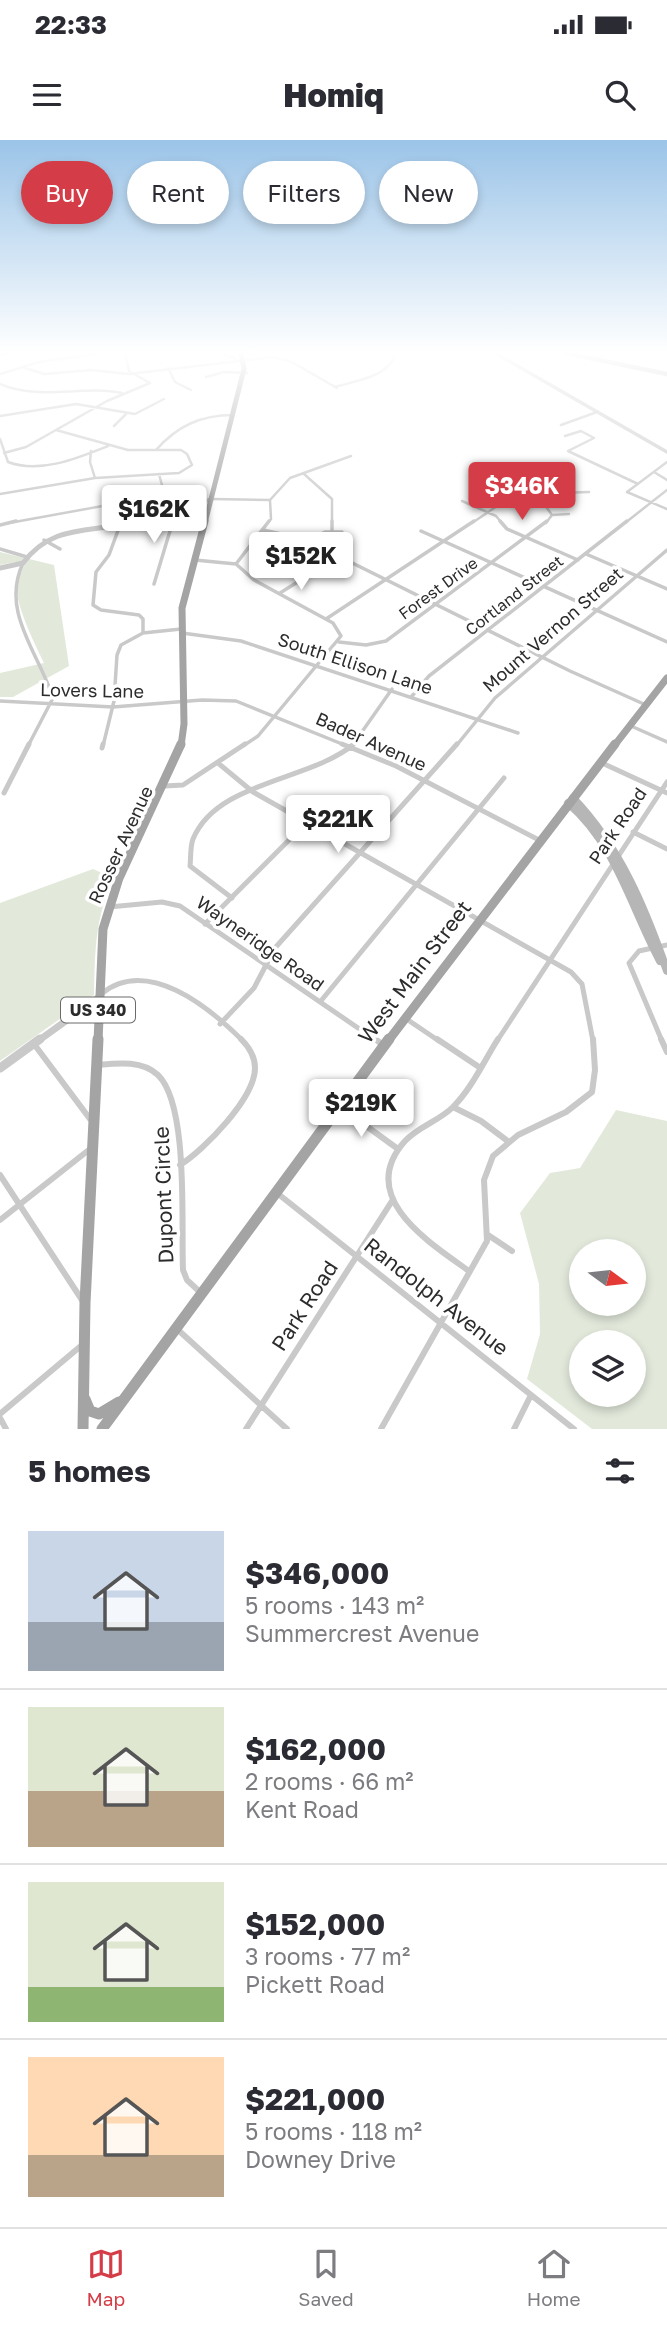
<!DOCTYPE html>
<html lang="en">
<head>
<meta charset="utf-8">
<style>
  body { margin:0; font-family:"Golos Text",sans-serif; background:#f2f2f3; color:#2b2b33; height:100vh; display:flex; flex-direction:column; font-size:26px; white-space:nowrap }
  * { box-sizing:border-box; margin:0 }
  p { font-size:23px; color:#7c7c81 }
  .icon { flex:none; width:38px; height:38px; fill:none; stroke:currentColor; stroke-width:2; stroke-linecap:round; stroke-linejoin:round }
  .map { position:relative; height:1289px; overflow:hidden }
  .details { display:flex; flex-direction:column; background:#fff; flex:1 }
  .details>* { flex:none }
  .banner { position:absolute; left:21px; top:21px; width:626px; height:63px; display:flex; gap:14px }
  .needle { width:46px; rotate:105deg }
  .buttons { position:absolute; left:569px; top:1099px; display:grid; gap:14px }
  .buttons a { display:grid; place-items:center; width:77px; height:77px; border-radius:50%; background:#fff; box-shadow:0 4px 10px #0003; font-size:35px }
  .price { position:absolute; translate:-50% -60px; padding:0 16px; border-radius:7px; background:#fff; color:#222; font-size:23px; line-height:46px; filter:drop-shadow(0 2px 4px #0008) }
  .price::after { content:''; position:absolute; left:50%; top:42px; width:21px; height:16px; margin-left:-10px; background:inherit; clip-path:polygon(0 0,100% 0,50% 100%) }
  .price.current { background:#d43d47; color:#fff }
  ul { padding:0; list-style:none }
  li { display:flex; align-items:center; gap:21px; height:175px; padding:0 28px }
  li+li { border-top:2px solid #e1e1e2 }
  li span { display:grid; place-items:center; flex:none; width:196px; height:140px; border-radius:0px; color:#555 }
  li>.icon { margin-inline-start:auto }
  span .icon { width:84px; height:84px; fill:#fffc; stroke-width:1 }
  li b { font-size:30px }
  h2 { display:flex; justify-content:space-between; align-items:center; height:84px; padding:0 28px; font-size:30px }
  .tag { padding:0 24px; border-radius:32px; background:#fff; box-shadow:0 4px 10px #0003; font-size:24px; line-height:63px }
  .tag.current { background:#d43d47; color:#fff }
  .status { display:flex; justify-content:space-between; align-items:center; height:49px; padding:0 35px; background:#fff; direction:ltr }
  .status svg { height:19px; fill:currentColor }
  header { display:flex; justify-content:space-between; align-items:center; height:91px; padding:0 28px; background:#fff; font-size:32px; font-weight:800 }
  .tabs { display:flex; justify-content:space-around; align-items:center; height:98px; border-top:2px solid #e1e1e2; background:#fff; font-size:19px; color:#7c7c81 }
  .tabs a { display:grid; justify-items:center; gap:4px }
  .tabs .current { color:#d43d47 }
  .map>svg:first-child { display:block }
  .green { fill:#e2e9db; fill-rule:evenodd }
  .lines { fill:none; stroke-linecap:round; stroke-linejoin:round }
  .minor-far3 { stroke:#c9c9c9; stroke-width:2.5 }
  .minor-far2 { stroke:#c9c9c9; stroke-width:3.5 }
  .minor-far1 { stroke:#c9c9c9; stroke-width:5 }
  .minor { stroke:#c9c9c9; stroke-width:6 }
  .tertiary-far3 { stroke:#c9c9c9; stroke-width:3.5 }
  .tertiary-far2 { stroke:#c9c9c9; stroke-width:5 }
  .tertiary-far1 { stroke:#c9c9c9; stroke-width:7 }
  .tertiary { stroke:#c9c9c9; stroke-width:9 }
  .secondary-far1 { stroke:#b6b6b6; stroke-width:4.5 }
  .secondary { stroke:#b6b6b6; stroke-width:8 }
  .primary-far3 { stroke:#a4a4a4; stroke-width:5 }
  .primary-far2 { stroke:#a4a4a4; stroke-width:7 }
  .primary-far1 { stroke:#a4a4a4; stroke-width:9 }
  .primary { stroke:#a4a4a4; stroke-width:11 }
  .labels { text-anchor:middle; stroke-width:7; stroke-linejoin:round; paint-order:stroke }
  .far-street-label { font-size:16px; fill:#2c2c2c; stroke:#fff }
  .shield { fill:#fff; stroke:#6b6b6b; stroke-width:2 }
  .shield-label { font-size:16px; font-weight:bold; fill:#2c2c2c }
  .street-label { font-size:18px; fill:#2c2c2c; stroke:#fff }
  .near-street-label { font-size:21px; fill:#2c2c2c; stroke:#fff }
</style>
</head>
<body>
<div class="status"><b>22:33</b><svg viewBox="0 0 49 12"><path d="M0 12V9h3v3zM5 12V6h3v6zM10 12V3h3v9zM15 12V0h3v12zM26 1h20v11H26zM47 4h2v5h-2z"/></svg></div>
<header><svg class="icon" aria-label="menu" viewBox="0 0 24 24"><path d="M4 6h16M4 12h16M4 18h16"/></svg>Homiq<svg class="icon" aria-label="search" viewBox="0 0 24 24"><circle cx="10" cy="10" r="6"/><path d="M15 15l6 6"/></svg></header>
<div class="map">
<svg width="667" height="1289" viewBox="0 0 667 1289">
  <rect width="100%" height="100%" fill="#fff"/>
  <path class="green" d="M0,412L54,425L69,526L13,557H0V533L44,523C36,506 15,465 17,446C17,439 22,431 24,425L16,422L0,425Z
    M93,729L113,738C95,780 95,810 94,855L0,921V763Z
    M616,970L667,981V1289H592L527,1239L540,1194L539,1144L520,1073L550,1033L580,1028ZM634,1111V1164H581V1111ZM634,1202V1255H581V1202Z"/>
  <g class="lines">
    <path class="minor-far3" d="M219,213L236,219
      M0,215L9,213
      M22,227L44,234L91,230L129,234L272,217L290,221L337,248
      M168,228L175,242L191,250
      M0,234L39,222L100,213
      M206,237L224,232L247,233
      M0,244C38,261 82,245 122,253
      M335,247C357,240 388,238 396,213
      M0,276L76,264L135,274L164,259
      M561,285L597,272
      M114,286L126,274
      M565,296L581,291L594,298L568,311L638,344
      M0,299L8,322C40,334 78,318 108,306
      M156,310C177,286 201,275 233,275
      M91,311L90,322L95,338
      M4,313L26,307L107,261L150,243L129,231L125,213
      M667,322L627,352L667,369
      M654,332L667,340
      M304,334L332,359V383
      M491,345L509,358
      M536,353L552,375L546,383
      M0,354L95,338L179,333L192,325L187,314L181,310H128L56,290
      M212,359L270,360
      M270,360L290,338L351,316
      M462,361L496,376L502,383
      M552,375L569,374
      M9,383L152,357L163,349L159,334
      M173,383L177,368
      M268,383L271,379L270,360
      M472,383L509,358L527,354L589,352
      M625,383L667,350"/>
    <path class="minor-far2" d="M332,381V391
      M500,381L507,389L578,420
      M0,385L16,381
      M120,385L109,415L96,432L93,465L101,470L139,475L143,479V493
      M263,390L304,399L570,531L646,565
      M421,391L667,502
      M44,400L60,409
      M308,400L325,392H342
      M0,409L27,417
      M586,414L667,449
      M195,420L236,424L254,440L333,483L341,496L258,596L243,606
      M23,423C0,472 39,513 53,558L28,606
      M236,424L269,381
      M154,444L173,381
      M280,453L339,416
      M326,479L474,381
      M182,493L241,501L518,593
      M339,502L366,505L386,501L547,381
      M412,556L429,536L627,381
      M0,561L113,567L202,560L236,561L347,606
      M631,586L667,602
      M103,606L114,561L117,515L121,505L143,493L181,489
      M352,606L392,549
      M456,606L495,558L667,410"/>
    <path class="minor-far1" d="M342,604L396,626L539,700
      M102,608L103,604
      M218,623L253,652L571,832L582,844L593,901
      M602,623L667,653
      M165,646L183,645L245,604
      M4,653L29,604
      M633,692L667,709
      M232,758L190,726C191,718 190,707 193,699C217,641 310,641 354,604
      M109,767L162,762L180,766L377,901
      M205,784L306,683
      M101,854C147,816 209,867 243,901
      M320,862L504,638
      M405,878L439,901
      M220,884L254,848L275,808L457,604
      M497,901L667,642
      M662,901L629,823L639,811L667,805"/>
    <path class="minor" d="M375,899L382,904
      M437,899L479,927
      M661,899L667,912
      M34,904L90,979
      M97,925C118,923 142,920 158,935C189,965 181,1086 183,1130L187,1140L201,1153
      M340,967L398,1009
      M453,967L481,981L509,1002
      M180,1025C204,1010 255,958 255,928C255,916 249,907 241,899
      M0,1035L82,1160
      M277,1053L574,1289
      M0,1080L90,1009
      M488,1095L512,1111
      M469,1131C430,1103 355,1057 405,1001C419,986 439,981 453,967C472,948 484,921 498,899
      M177,1189L287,1289
      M0,1274L82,1205
      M0,1278L6,1289
      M246,1289L392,1061
      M381,1289L487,1101L484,1040L493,1016L518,995L566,972L592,952L595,930L593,899
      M514,1289L531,1255"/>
    <path class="tertiary-far3" d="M495,213L667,312
      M131,383L212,359"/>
    <path class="tertiary-far2" d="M0,428L23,423C54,382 92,394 137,381"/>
    <path class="tertiary-far1" d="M38,901L99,857"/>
    <path class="tertiary" d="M0,928L40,899"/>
    <path class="secondary-far1" d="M566,213L667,234"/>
    <path class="secondary" d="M573,658C620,707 645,768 667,831
      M568,663C616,704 631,767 660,821"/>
    <path class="primary-far3" d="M205,383L244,229L241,213"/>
    <path class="primary-far2" d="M181,606L184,584L182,468L205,381
      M614,606L667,538"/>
    <path class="primary-far1" d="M98,901L103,789L119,738L181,604
      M388,901L615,604"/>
    <path class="primary" d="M85,1259L90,1271L99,1274L119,1262
      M83,1289L85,1163L98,899
      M102,1289L389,899"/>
  </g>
  <linearGradient id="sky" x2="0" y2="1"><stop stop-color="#9bc4e8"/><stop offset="0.54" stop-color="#fff"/><stop offset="1" stop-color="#fff" stop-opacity="0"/></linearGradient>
  <rect width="667" height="393" fill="url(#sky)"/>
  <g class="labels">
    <g class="far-street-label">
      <text transform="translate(438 448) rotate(-36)" y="6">Forest Drive</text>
      <text transform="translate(514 455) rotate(-38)" y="6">Cortland Street</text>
    </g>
    <rect class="shield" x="61" y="857.5" width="74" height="25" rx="5"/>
    <g class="shield-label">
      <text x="98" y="876">US 340</text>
    </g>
    <g class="street-label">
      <text transform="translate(553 490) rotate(-41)" y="6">Mount Vernon Street</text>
      <text transform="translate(355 524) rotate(18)" y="6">South Ellison Lane</text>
      <text transform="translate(92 551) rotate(1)" y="6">Lovers Lane</text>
      <text transform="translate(371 602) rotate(24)" y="6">Bader Avenue</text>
      <text transform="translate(618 686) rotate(-56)" y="6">Park Road</text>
      <text transform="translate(121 705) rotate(-65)" y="6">Rosser Avenue</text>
      <text transform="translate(260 804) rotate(35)" y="6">Wayneridge Road</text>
    </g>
    <g class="near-street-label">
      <text transform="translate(415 832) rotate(-53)" y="7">West Main Street</text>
      <text transform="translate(164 1055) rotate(-92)" y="7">Dupont Circle</text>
      <text transform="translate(436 1157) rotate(38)" y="7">Randolph Avenue</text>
      <text transform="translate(305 1166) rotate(-57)" y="7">Park Road</text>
    </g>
  </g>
</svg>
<div class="buttons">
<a><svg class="needle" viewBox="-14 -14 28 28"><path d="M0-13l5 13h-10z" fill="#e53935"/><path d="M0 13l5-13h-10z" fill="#7c7c81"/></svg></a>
<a><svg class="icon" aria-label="layers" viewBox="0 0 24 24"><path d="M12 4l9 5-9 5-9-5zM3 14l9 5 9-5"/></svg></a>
</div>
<b class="price current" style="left:522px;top:382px">$346K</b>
<b class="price" style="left:154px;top:405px">$162K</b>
<b class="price" style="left:301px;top:452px">$152K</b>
<b class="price" style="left:338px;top:715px">$221K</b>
<b class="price" style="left:361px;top:999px">$219K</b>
<div class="banner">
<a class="tag current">Buy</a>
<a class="tag">Rent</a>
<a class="tag">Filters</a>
<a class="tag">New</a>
</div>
</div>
<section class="details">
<h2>5 homes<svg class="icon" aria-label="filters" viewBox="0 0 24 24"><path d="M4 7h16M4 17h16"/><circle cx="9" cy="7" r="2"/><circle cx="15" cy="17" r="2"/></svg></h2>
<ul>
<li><span style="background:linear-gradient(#c9d6e8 65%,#9aa5b1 0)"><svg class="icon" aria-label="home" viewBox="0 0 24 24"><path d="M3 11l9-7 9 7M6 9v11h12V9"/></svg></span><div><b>$346,000</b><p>5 rooms · 143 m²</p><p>Summercrest Avenue</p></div></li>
<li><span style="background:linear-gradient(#dfe7d0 60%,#b9a48a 0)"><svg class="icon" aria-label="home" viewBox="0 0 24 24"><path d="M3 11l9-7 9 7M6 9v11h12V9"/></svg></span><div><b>$162,000</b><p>2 rooms · 66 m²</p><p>Kent Road</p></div></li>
<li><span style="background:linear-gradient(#dfe7d0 75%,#8fb573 0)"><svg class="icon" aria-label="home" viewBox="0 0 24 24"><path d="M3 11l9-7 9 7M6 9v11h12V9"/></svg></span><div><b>$152,000</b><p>3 rooms · 77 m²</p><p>Pickett Road</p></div></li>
<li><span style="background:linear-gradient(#ffd9b3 70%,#b9a48a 0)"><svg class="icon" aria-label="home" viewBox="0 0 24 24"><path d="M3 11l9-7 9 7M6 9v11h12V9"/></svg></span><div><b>$221,000</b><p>5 rooms · 118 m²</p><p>Downey Drive</p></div></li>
</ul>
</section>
<nav class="tabs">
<a class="current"><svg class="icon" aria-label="map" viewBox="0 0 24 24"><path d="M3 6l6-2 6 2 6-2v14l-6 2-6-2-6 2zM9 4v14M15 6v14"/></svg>Map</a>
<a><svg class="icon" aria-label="saved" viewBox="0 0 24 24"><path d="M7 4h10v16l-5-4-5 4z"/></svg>Saved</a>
<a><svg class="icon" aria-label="home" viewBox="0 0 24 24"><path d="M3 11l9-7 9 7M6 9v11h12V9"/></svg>Home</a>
</nav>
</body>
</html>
